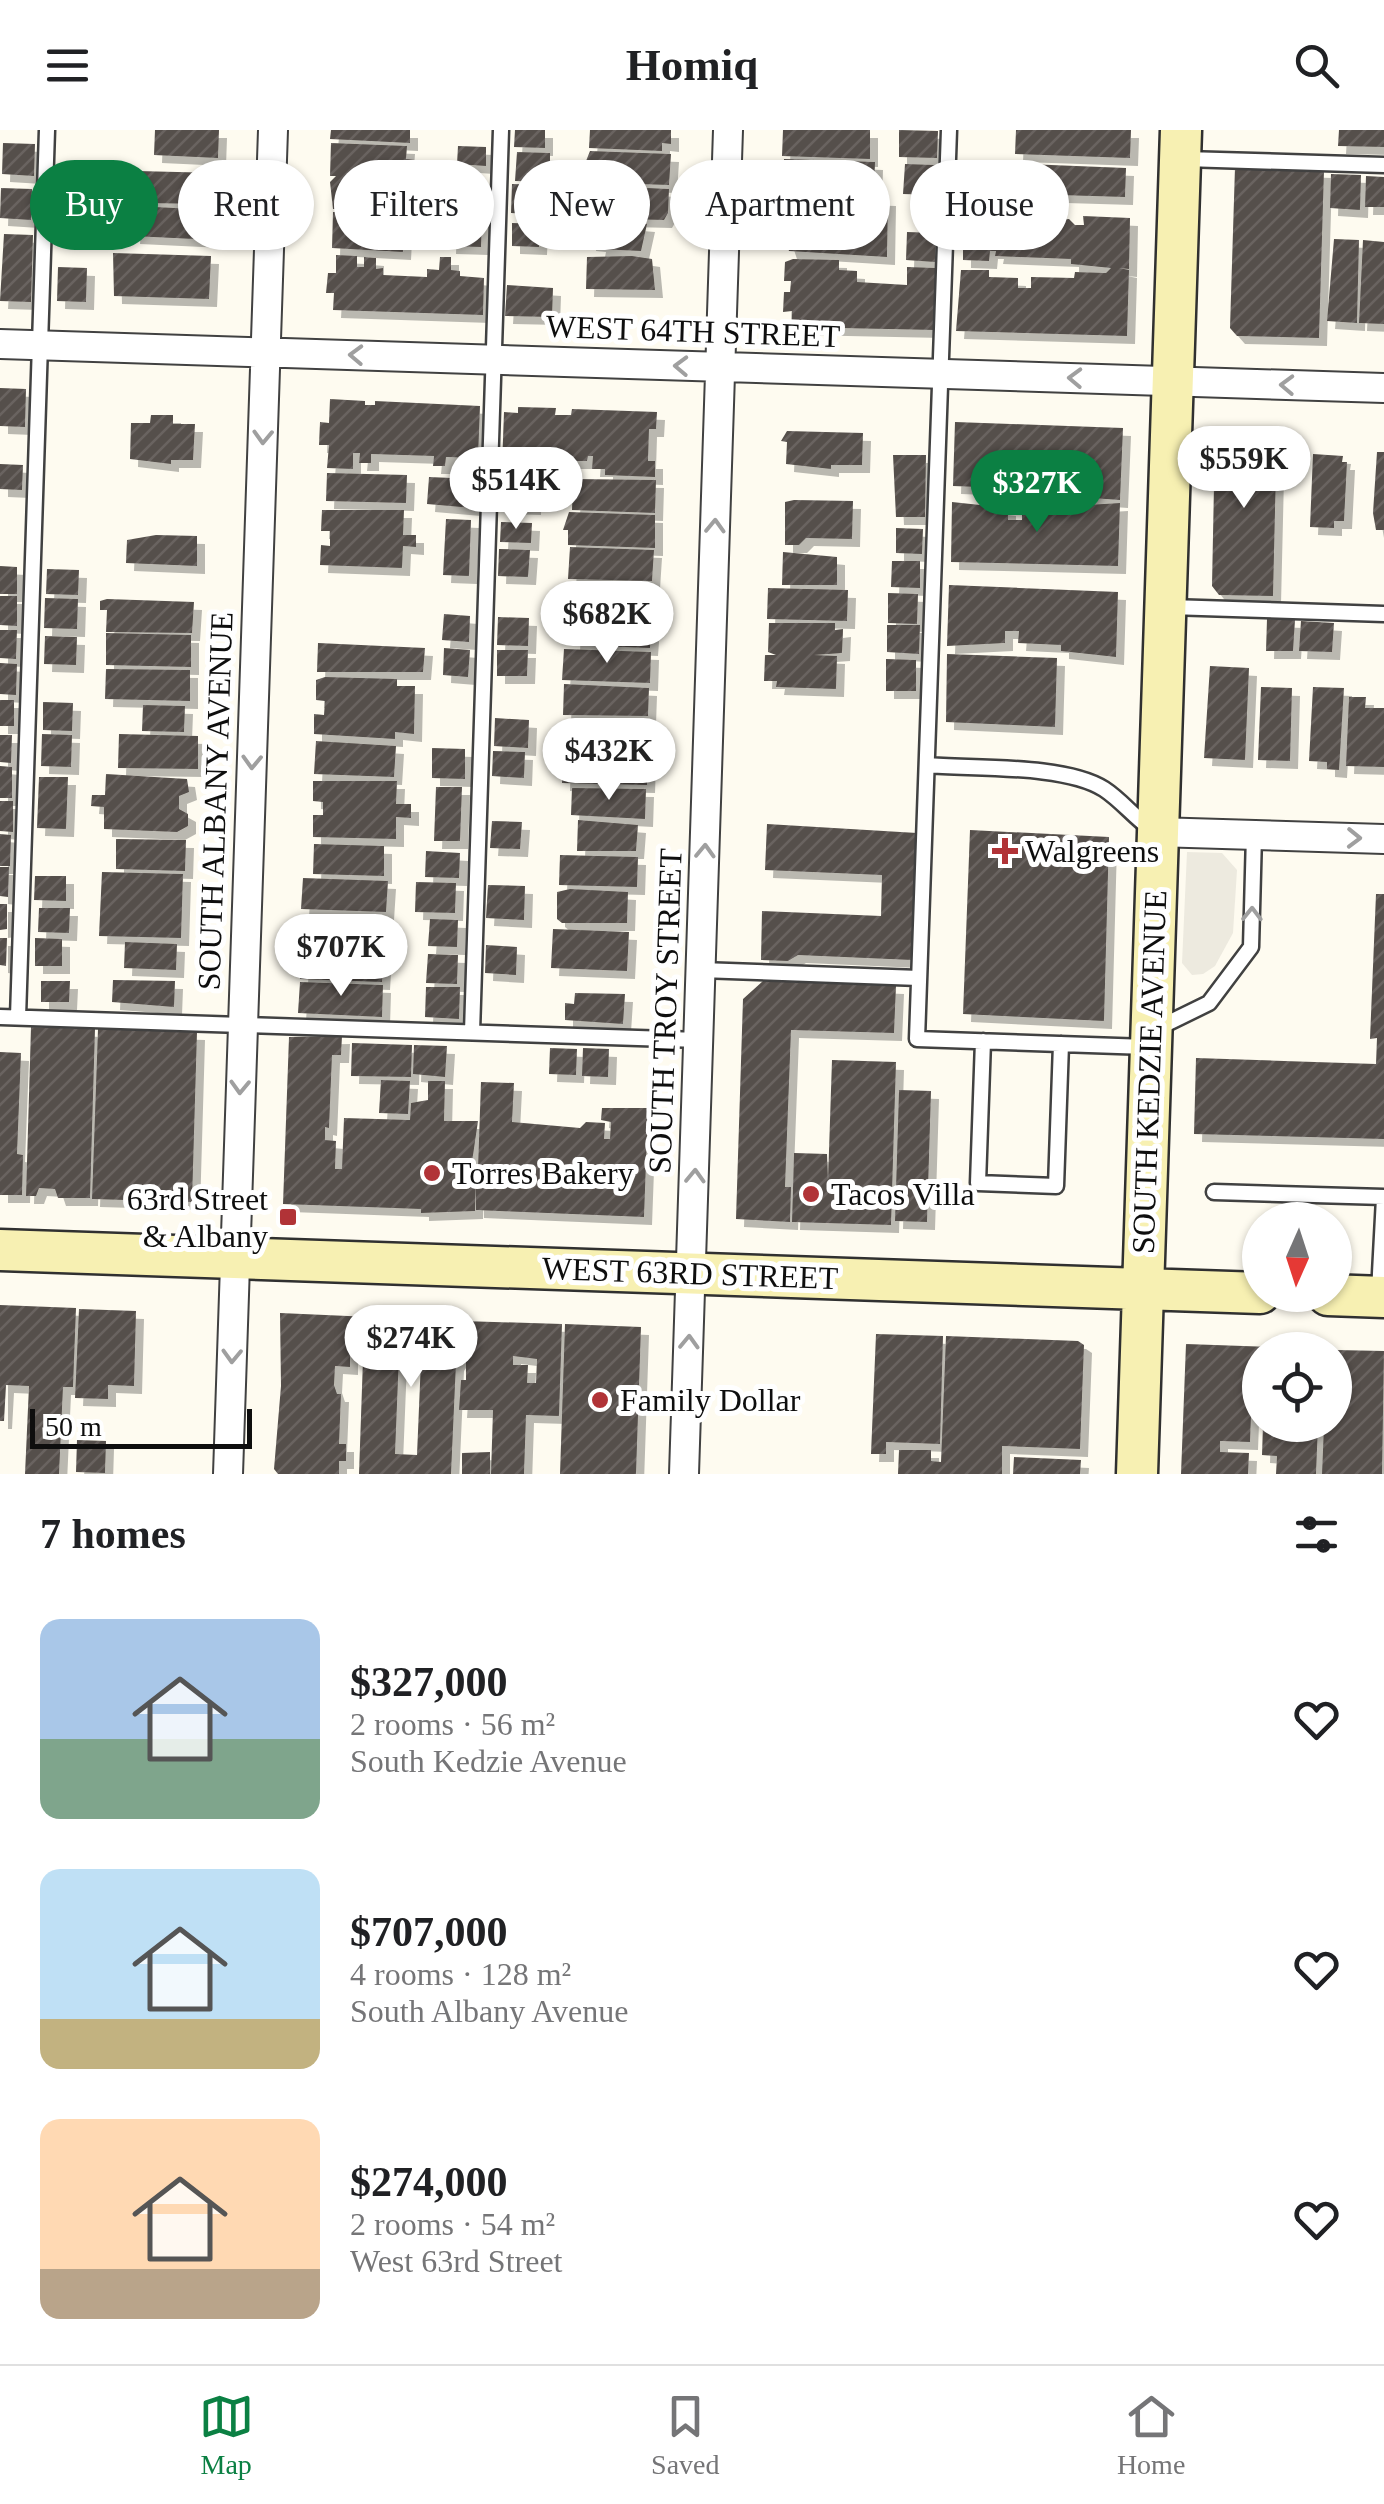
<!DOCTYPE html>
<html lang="en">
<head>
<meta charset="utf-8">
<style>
  body { margin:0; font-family:"Times New Roman",serif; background:#f6f6f6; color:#202124; height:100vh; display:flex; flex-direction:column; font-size:38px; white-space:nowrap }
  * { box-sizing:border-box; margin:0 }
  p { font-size:32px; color:#757577 }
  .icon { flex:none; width:55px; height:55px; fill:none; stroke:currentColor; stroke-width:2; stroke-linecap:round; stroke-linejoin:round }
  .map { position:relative; height:1344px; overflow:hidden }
  .side { display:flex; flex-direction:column; background:#fff; flex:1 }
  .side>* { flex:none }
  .banner { position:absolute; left:30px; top:30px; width:1325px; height:90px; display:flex; gap:20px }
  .needle { width:65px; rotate:183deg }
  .tools { position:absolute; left:1242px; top:1072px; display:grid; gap:20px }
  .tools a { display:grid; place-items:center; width:110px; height:110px; border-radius:50%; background:#fff; box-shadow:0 2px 8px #0004; font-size:50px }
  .scale { position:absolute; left:30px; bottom:25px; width:222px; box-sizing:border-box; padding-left:10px; border:5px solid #0e0e0e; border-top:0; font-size:28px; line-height:35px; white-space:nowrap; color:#0e0e0e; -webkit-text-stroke:8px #fff; paint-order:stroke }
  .price { position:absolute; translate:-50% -85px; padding:0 22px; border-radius:35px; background:#fff; color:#222; font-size:32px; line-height:65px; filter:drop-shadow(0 2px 5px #0008) }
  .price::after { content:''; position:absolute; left:50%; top:60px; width:30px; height:22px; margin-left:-15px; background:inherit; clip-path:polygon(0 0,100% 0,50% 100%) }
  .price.active { background:#0b8043; color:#fff }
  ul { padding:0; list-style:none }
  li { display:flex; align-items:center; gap:30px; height:250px; padding:0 40px }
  li span { display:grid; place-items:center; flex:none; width:280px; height:200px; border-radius:20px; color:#555 }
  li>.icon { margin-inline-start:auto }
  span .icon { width:120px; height:120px; fill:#fffc; stroke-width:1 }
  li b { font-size:42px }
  h2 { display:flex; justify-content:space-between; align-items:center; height:120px; padding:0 40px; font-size:42px }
  .chip { padding:0 35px; border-radius:45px; background:#fff; box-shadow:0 2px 8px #0004; font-size:35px; line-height:90px }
  .chip.active { background:#0b8043; color:#fff }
  header { display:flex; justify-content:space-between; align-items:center; height:130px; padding:0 40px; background:#fff; font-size:45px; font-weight:700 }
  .dock { display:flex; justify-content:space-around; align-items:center; height:140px; border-top:2px solid #e0e0e0; background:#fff; font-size:28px; color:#757577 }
  .dock a { display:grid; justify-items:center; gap:5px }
  .dock .active { color:#0b8043 }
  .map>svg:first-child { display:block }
  .plaza { fill:#edeadf }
  .building { fill:url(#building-hatch); fill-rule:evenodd; filter:url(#shadow) }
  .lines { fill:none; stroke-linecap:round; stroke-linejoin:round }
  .lane-casing { stroke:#414141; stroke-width:19 }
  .street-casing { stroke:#414141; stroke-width:32 }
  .secondary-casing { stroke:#303030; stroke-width:45 }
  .lane { stroke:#fff; stroke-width:14 }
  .street { stroke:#fff; stroke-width:28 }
  .secondary { stroke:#f7f0b2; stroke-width:40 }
  .oneway { stroke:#9f9f9f }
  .poi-dot { fill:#b13337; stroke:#fff; stroke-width:4 }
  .labels { text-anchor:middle; stroke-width:10; stroke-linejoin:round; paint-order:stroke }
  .street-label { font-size:32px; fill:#0e0e0e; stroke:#fff }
  .poi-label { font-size:32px; fill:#0e0e0e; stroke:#fff; text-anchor:start }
</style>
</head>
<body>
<header><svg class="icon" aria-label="menu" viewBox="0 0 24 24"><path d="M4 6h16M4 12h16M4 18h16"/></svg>Homiq<svg class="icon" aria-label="search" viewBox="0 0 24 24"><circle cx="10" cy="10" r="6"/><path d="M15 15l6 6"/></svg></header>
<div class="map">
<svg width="1384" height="1344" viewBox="0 0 1384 1344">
  <defs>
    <pattern id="building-hatch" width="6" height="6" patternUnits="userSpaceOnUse" patternTransform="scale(2.5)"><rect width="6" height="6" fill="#554f4b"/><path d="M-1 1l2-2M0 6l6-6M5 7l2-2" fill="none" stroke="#696461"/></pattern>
    <filter id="shadow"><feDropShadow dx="8" dy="8" stdDeviation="0" flood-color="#0004"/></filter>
  </defs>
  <rect width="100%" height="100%" fill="#fefbf0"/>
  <path class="plaza" d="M1187,722L1222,723L1237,740L1233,803L1215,836L1203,844L1192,845L1182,833Z"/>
  <path class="building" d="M155,0H219L218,28L154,25Z
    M331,0H410V13L330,9Z
    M515,0H545V18L514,17Z
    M590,0H671V14L662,13V21L589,18Z
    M783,0H870V29L782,26Z
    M899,0L938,1L937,28L899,27Z
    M1016,0H1131L1130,28L1015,24Z
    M1339,0H1384V17L1338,16Z
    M3,13L35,14L34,46L2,44Z
    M331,13L407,16L406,29L415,30V47L390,50L410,51L409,82L333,79L330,52L336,46H330Z
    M458,16L486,17V36L457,34Z
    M590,21L671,24L669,55L575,52V42H591V31H586Z
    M517,22L550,23V52L515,51Z
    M784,29L875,32L874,64L783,61Z
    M905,34L935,35L934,65L903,64Z
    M1026,34L1126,38L1125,67L1025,64Z
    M1235,37L1324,40L1319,208L1237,206L1230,198Z
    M61,38L93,39L92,70L60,69Z
    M137,41L218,43L217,74L136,73Z
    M1331,44L1361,45L1360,80L1330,78Z
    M1366,46L1384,47V77H1365Z
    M512,54L545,55L544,85L511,83Z
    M583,55L669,59L668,83L664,90L583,88L584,75L570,74V65L583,64Z
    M451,56L483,58L482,80L450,79Z
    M1,58L32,59L31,90L0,88Z
    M791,65L888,68L887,127L789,121L784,106L795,101V87L785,83Z
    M963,65L995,66L994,86L1030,88L1033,92L1069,89L1075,95H1084L1083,86L1130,88L1129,139L1119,138L1129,140L1127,206L956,201L961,140H989V147L1018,148V158H1031V147L1074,148L1075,142L1106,143L1111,138L1071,134V129L995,126L996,121H990L989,131L963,130Z
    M60,73L92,74L91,105L59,103Z
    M134,76L216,80L215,110L132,106Z
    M333,82L405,84L403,122L332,118Z
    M449,86L482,87L481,117L448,116Z
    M598,90L647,94L641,121L597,119L598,114L588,113L589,99L598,100Z
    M512,93L540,94L539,117L512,116Z
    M907,102L936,103L935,132L906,130Z
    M4,104L33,105L31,172L0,171Z
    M1334,109L1359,110L1357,193L1327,191Z
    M1363,110L1384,112V194L1359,193Z
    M113,123L211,126L209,169L114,166Z
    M336,125L357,126V137H364V127L376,128V139L383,138V145L427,147V139L439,140L440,127H451V140L460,141V146L484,148L483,185L333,180L334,163H326L328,143H336Z
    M632,126L652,129L655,160L586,159L587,127Z
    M793,129L839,130V140L857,141V152L907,155V137L936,138L935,200L792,197V181L783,182L784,162H790L791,151H784L785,132Z
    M58,137L87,138L86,172L57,171Z
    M507,155L553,158L552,187L505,186Z
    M0,258L26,259L25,297L0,296Z
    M330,269L365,271V275H375V271L480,276L478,328L446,327L445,336H433L434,326L371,324V333H359L360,323H353V339L327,338L329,315H319L320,292L329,293Z
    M518,277L556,278L555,285H571L572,279L657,282L656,299H649L648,331H655V347L605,345V339H592L593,326H588L587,331H553V340L502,336L504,282L518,283Z
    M151,285H173V294H195L193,330H171V334L130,329L131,293H150Z
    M955,292L1123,298L1120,370L1050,365L1051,348L1023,347L1024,337H1010L1009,347L979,346V357L953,356Z
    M1224,296L1277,297L1273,466L1219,465L1212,456L1215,305Z
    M787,301L863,303L862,335H831V339L786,334L787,312L781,311Z
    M1377,322H1384V400H1376L1373,383Z
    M1313,324L1343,326L1342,332H1347L1344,391H1334V398L1310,397Z
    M893,325H926L925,387H896Z
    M0,334L23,335L22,360L0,359Z
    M327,343L407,345L406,373L326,371Z
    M429,347L474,349L473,378L427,374Z
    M502,349L534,350L533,377L501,376Z
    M573,349L656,350L655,383L572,380Z
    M794,370L853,371L852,409L806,408L799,415H785V372Z
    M952,372L1008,378V390H1022V379L1120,373L1118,436L951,432Z
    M322,380H404L403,405H416V417L403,416L402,438L320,435L321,415L330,416V401H321Z
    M569,382L655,385V418L568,415V400H563Z
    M446,389L471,390L469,446L443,445Z
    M501,392L532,393L531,413L500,412Z
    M896,398L923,399L922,424L896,423Z
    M156,405L197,406V436L126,433L127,410Z
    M570,417L654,420L652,451L568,449Z
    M499,419L530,420L528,447L498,446Z
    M783,422L837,427V455H782Z
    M892,431H920V458L891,457Z
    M0,436L17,437V464H0Z
    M47,439L79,440L78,465L46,464Z
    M571,452L651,456L650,484L569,482Z
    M949,455L1118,462L1116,527L1061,521V515L1018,513L1019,501H1005V513L947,516Z
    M768,458L848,460L847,491L767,489Z
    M888,463L918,464L917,494L888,493Z
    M0,466H17V496L0,495Z
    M45,468L78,469L77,499L44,498Z
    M107,469L194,472L192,503L106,502L107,480H100V471Z
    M444,484L470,486L469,512L442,510Z
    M498,487L529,488L528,516L497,515Z
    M573,487L652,490L650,518L572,515Z
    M1267,489L1295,490L1293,521H1266Z
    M1301,491L1334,493L1332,522L1299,521Z
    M769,493H835V500L843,499L842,523L814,525L837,526L836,559L776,557L777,551H764L765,525H776L768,522Z
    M887,495H920L919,524L887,522Z
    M0,500H17L16,529L0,528Z
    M106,503L191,505V537L106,535Z
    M45,506L77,507L76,535L44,534Z
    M318,513L425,518L423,542H317Z
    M444,518L470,520L468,547L443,545Z
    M564,519L651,522L650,553L562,550Z
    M497,520H528L527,546H497Z
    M947,524L1057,528L1055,597L946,592Z
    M886,529L916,530V561H886Z
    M0,533L17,534L16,565L0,564Z
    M1210,536L1249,538L1245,630L1204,628Z
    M106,539L190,540V571L105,569Z
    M325,547L397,549V556H415L414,604L395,602V609L314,604V584L324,585L325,571L316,570V550Z
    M564,554L649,558L648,586L563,585Z
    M1261,557L1292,558L1290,631L1258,630Z
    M1313,557L1344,558L1339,640L1327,639V632L1309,631Z
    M1349,567H1366L1365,578H1384V637L1346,636Z
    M0,570H14V596H0Z
    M43,572L73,573L72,601L43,600Z
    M143,575L185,576L184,602L142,601Z
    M495,588L529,590L528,618L494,616Z
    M579,588L648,591L647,619L565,615L566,598H578Z
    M42,604L72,605L71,637L41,636Z
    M119,604L198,606V639L118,638Z
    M0,605H12L11,633L0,632Z
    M316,611L396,616L394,647L314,644Z
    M432,618L465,619V649L432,648Z
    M493,621L525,622L524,648L492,646Z
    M563,622L648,625L647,655L562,653Z
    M0,636L12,637V668H0Z
    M106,644L187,649L189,662L179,666V679L188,684V696L177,702L104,699V677L91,676L92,665H105Z
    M39,647H68L66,699L37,698Z
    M313,651H397L396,674H411V688L396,687V709L313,707V685H323V672L313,671Z
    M436,657H462L460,711H434Z
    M572,658L646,659L645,689L571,685Z
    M0,671H13V702L0,701Z
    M578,690L638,695L636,721H577Z
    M492,691L522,692L520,719L490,718Z
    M767,694L917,703L912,830L798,825L788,831L761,830L762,781L881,786L882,745L765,740Z
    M970,700L1109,707L1104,891L963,884Z
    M0,704L11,705L10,736H0Z
    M116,709L186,710L185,741L116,739Z
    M314,714L384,716V746L313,744Z
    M426,721L460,723L459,748L425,747Z
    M560,725L638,727L637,757L559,755Z
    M0,737H9L8,767L0,766Z
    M102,742L183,744L181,808L99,806Z
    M35,746H66V771L34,770Z
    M303,748L388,751L386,782L301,779Z
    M416,752L456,753L455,783L415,782Z
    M488,755L525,756L524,790L486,788Z
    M570,759L628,762L627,793H562L557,789V762Z
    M1376,764H1384V1009L1194,1004L1196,928L1376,934L1377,908L1370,909Z
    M0,774H7V799L0,800Z
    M39,778H70L69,803L38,802Z
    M302,785L389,788V817L301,814Z
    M430,789L458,790L457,817L428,816Z
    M553,799L629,802L627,841L551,838Z
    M0,808H7L6,836L0,835Z
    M35,808L62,809V836H35Z
    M125,812L177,814L176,840L124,838Z
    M486,815L517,817L516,845L485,843Z
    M301,817L384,820L382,852L300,849Z
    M428,824L458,825L457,854L426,853Z
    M113,850L175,851L174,877L112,872Z
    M41,851H70L69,872H41Z
    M763,851L896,856L894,903L791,900L785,1057H791L790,1092L736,1089L743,869Z
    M300,852L383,855L382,887L298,883Z
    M426,857H460L459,889L425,887Z
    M575,863L625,864L623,894L565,890V873L574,874Z
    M31,897L95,899L90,1068H58L55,1059L39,1058L36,1066H26Z
    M98,899L197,902L192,1072L92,1069Z
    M342,906L341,925H332L329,998L325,997V1010L336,1011L335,1039H342L344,988L410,990L411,973L428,970V951H445L444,991H478L471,1039L478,1038L481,952L514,953L512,992L580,998L586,992L605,993L604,1009H610L611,992L601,990L602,978H648L644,1087L476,1080V1051L475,1081L421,1083V1079L283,1074L289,907Z
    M352,913L412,915L411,947L351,946Z
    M414,915L447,916L445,947L413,944Z
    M550,918L577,919L576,945L549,944Z
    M583,918L609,919L608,947L582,946Z
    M0,922L21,923L17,1024L23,1025L22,1065H0Z
    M832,930L896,932L891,1095L792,1092L794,1023L827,1024L828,1051Z
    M381,950L410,951L408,984L379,983Z
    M899,960L931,961L927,1092L895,1091Z
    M0,1175L76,1178L73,1257H63L59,1344H25L29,1256L6,1255L4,1291H0Z
    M79,1179L136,1181L134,1256L108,1255V1269L75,1268Z
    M280,1183L461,1191V1202L462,1191L562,1194L559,1286L526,1285L524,1344H491L493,1280H459L461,1250H466V1229L462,1224L456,1233L451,1344H359L363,1229L358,1219V1227L350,1226V1237L335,1236L334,1255L337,1264H341L339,1314H346V1331H339V1344H278L274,1339L281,1256ZM416,1205L422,1206L417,1325L395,1324L399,1225L415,1226ZM513,1226L537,1229L536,1253H527L528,1235H513Z
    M565,1194L641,1197L636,1344H560Z
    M876,1204L943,1206L940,1314L886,1312V1324H871Z
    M946,1206L1078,1211L1084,1215L1080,1319L1002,1316V1344H898L899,1320H931V1331L941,1332Z
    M1186,1214L1272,1217L1260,1220V1259H1252L1250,1312L1220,1311V1322L1249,1323L1248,1344H1181Z
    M1335,1220L1384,1221L1382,1344H1322L1324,1295H1335Z
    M1263,1295H1318L1316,1344H1276L1277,1326L1262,1325Z
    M77,1310L106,1311L105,1343L76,1342Z
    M490,1322V1344H462V1323Z
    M1014,1327L1081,1330L1080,1344H1013Z"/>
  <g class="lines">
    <defs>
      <path id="lane" d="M949,0L917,909L1147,917
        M1185,29L1384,35
        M1170,477L1384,484
        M927,635C973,639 1065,634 1104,659C1121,670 1134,687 1151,699
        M701,840L919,848
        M0,887L699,910
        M18,887L47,0
        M1158,898L1209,873L1251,817L1254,705
        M472,902L501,0
        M983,911L978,1053L1056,1056L1061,914
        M1214,1062L1384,1067
        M1379,1162L1384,1068"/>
      <path id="street" d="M0,214L1384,258
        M1156,702L1384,709
        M228,1344L273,0
        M684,1344L728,0"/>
      <path id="secondary" d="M0,1120L1260,1163
        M1328,1165L1384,1167
        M1137,1344L1181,0"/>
    </defs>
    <use href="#lane" class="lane-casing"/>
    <use href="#street" class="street-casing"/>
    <use href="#secondary" class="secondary-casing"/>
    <use href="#lane" class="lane"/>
    <use href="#street" class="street"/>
    <use href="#secondary" class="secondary"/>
  </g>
  <defs><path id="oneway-chevron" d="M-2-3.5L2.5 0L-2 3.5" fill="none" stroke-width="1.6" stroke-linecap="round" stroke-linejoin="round" transform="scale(2.5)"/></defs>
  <g class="oneway">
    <use href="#oneway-chevron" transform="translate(356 225) rotate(-178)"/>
    <use href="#oneway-chevron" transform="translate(681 236) rotate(-178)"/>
    <use href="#oneway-chevron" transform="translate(1075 248) rotate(-178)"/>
    <use href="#oneway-chevron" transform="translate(1287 255) rotate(-178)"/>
    <use href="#oneway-chevron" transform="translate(263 307) rotate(92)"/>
    <use href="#oneway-chevron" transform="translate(715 396) rotate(-88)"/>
    <use href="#oneway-chevron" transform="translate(252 632) rotate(92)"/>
    <use href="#oneway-chevron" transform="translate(1354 708) rotate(1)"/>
    <use href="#oneway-chevron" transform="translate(705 721) rotate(-88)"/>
    <use href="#oneway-chevron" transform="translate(1252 784) rotate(-89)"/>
    <use href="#oneway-chevron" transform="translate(240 957) rotate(92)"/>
    <use href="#oneway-chevron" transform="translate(695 1046) rotate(-88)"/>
    <use href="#oneway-chevron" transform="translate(689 1212) rotate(-88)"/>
    <use href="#oneway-chevron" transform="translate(232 1226) rotate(92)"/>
  </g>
  <g class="poi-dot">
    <path d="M1000 706h10v10h10v10h-10v10h-10v-10h-10v-10h10z"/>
    <circle cx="432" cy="1043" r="10"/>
    <circle cx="811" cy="1064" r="10"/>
    <rect x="278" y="1077" width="20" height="20" rx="5"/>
    <circle cx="600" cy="1270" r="10"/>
  </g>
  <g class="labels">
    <g class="street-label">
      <text transform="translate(693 201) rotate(2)" y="11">WEST 64TH STREET</text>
      <text transform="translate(215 671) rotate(-88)" y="11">SOUTH ALBANY AVENUE</text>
      <text transform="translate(665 881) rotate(-88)" y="11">SOUTH TROY STREET</text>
      <text transform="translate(1149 942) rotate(-88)" y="11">SOUTH KEDZIE AVENUE</text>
      <text transform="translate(690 1143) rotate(2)" y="11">WEST 63RD STREET</text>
    </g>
    <g class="poi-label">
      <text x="1025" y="732">Walgreens</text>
      <text x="452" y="1054">Torres Bakery</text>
      <text x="831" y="1075">Tacos Villa</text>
      <text x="268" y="1080" text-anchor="end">63rd Street<tspan x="268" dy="37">&amp; Albany</tspan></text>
      <text x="620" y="1281">Family Dollar</text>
    </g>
  </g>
</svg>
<div class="tools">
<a><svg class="needle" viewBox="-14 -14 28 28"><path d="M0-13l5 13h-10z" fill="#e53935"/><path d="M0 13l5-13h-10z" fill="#757577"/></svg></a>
<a><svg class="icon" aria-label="locate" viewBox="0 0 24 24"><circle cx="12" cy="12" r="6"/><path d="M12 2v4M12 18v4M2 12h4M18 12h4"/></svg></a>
</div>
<div class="scale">50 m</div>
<b class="price" style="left:1244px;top:381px">$559K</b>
<b class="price" style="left:516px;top:402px">$514K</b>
<b class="price active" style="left:1037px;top:405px">$327K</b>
<b class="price" style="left:607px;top:536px">$682K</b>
<b class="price" style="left:609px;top:673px">$432K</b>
<b class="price" style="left:341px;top:869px">$707K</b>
<b class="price" style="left:411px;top:1260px">$274K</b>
<div class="banner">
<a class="chip active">Buy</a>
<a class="chip">Rent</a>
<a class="chip">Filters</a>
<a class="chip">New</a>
<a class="chip">Apartment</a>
<a class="chip">House</a>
</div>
</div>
<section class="side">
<h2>7 homes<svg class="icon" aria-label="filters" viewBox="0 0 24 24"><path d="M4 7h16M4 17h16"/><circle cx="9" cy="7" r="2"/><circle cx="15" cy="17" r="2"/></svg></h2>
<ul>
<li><span style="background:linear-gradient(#a9c7e8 60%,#7fa58c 0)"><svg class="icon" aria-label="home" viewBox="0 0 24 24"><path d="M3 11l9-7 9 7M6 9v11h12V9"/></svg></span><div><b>$327,000</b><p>2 rooms · 56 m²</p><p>South Kedzie Avenue</p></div><svg class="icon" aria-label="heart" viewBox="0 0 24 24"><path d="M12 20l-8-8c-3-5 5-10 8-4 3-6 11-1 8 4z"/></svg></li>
<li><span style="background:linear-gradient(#bfe0f5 75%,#c2b280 0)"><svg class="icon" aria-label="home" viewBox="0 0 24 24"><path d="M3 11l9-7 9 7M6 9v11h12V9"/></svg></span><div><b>$707,000</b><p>4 rooms · 128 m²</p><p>South Albany Avenue</p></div><svg class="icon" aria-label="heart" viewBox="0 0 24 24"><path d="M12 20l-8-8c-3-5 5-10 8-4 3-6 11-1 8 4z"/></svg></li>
<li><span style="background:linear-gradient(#ffd9b3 75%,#b9a48a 0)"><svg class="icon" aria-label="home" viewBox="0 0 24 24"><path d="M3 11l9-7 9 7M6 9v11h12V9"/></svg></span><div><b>$274,000</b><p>2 rooms · 54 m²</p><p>West 63rd Street</p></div><svg class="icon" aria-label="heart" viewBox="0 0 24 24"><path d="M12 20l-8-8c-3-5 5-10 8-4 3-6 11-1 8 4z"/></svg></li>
</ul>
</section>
<nav class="dock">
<a class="active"><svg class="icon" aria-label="map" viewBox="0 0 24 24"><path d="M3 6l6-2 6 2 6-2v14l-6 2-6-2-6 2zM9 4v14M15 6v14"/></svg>Map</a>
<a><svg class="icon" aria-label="saved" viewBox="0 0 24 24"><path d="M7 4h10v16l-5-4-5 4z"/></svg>Saved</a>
<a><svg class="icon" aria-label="home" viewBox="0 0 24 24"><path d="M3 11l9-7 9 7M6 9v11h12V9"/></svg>Home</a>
</nav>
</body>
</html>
